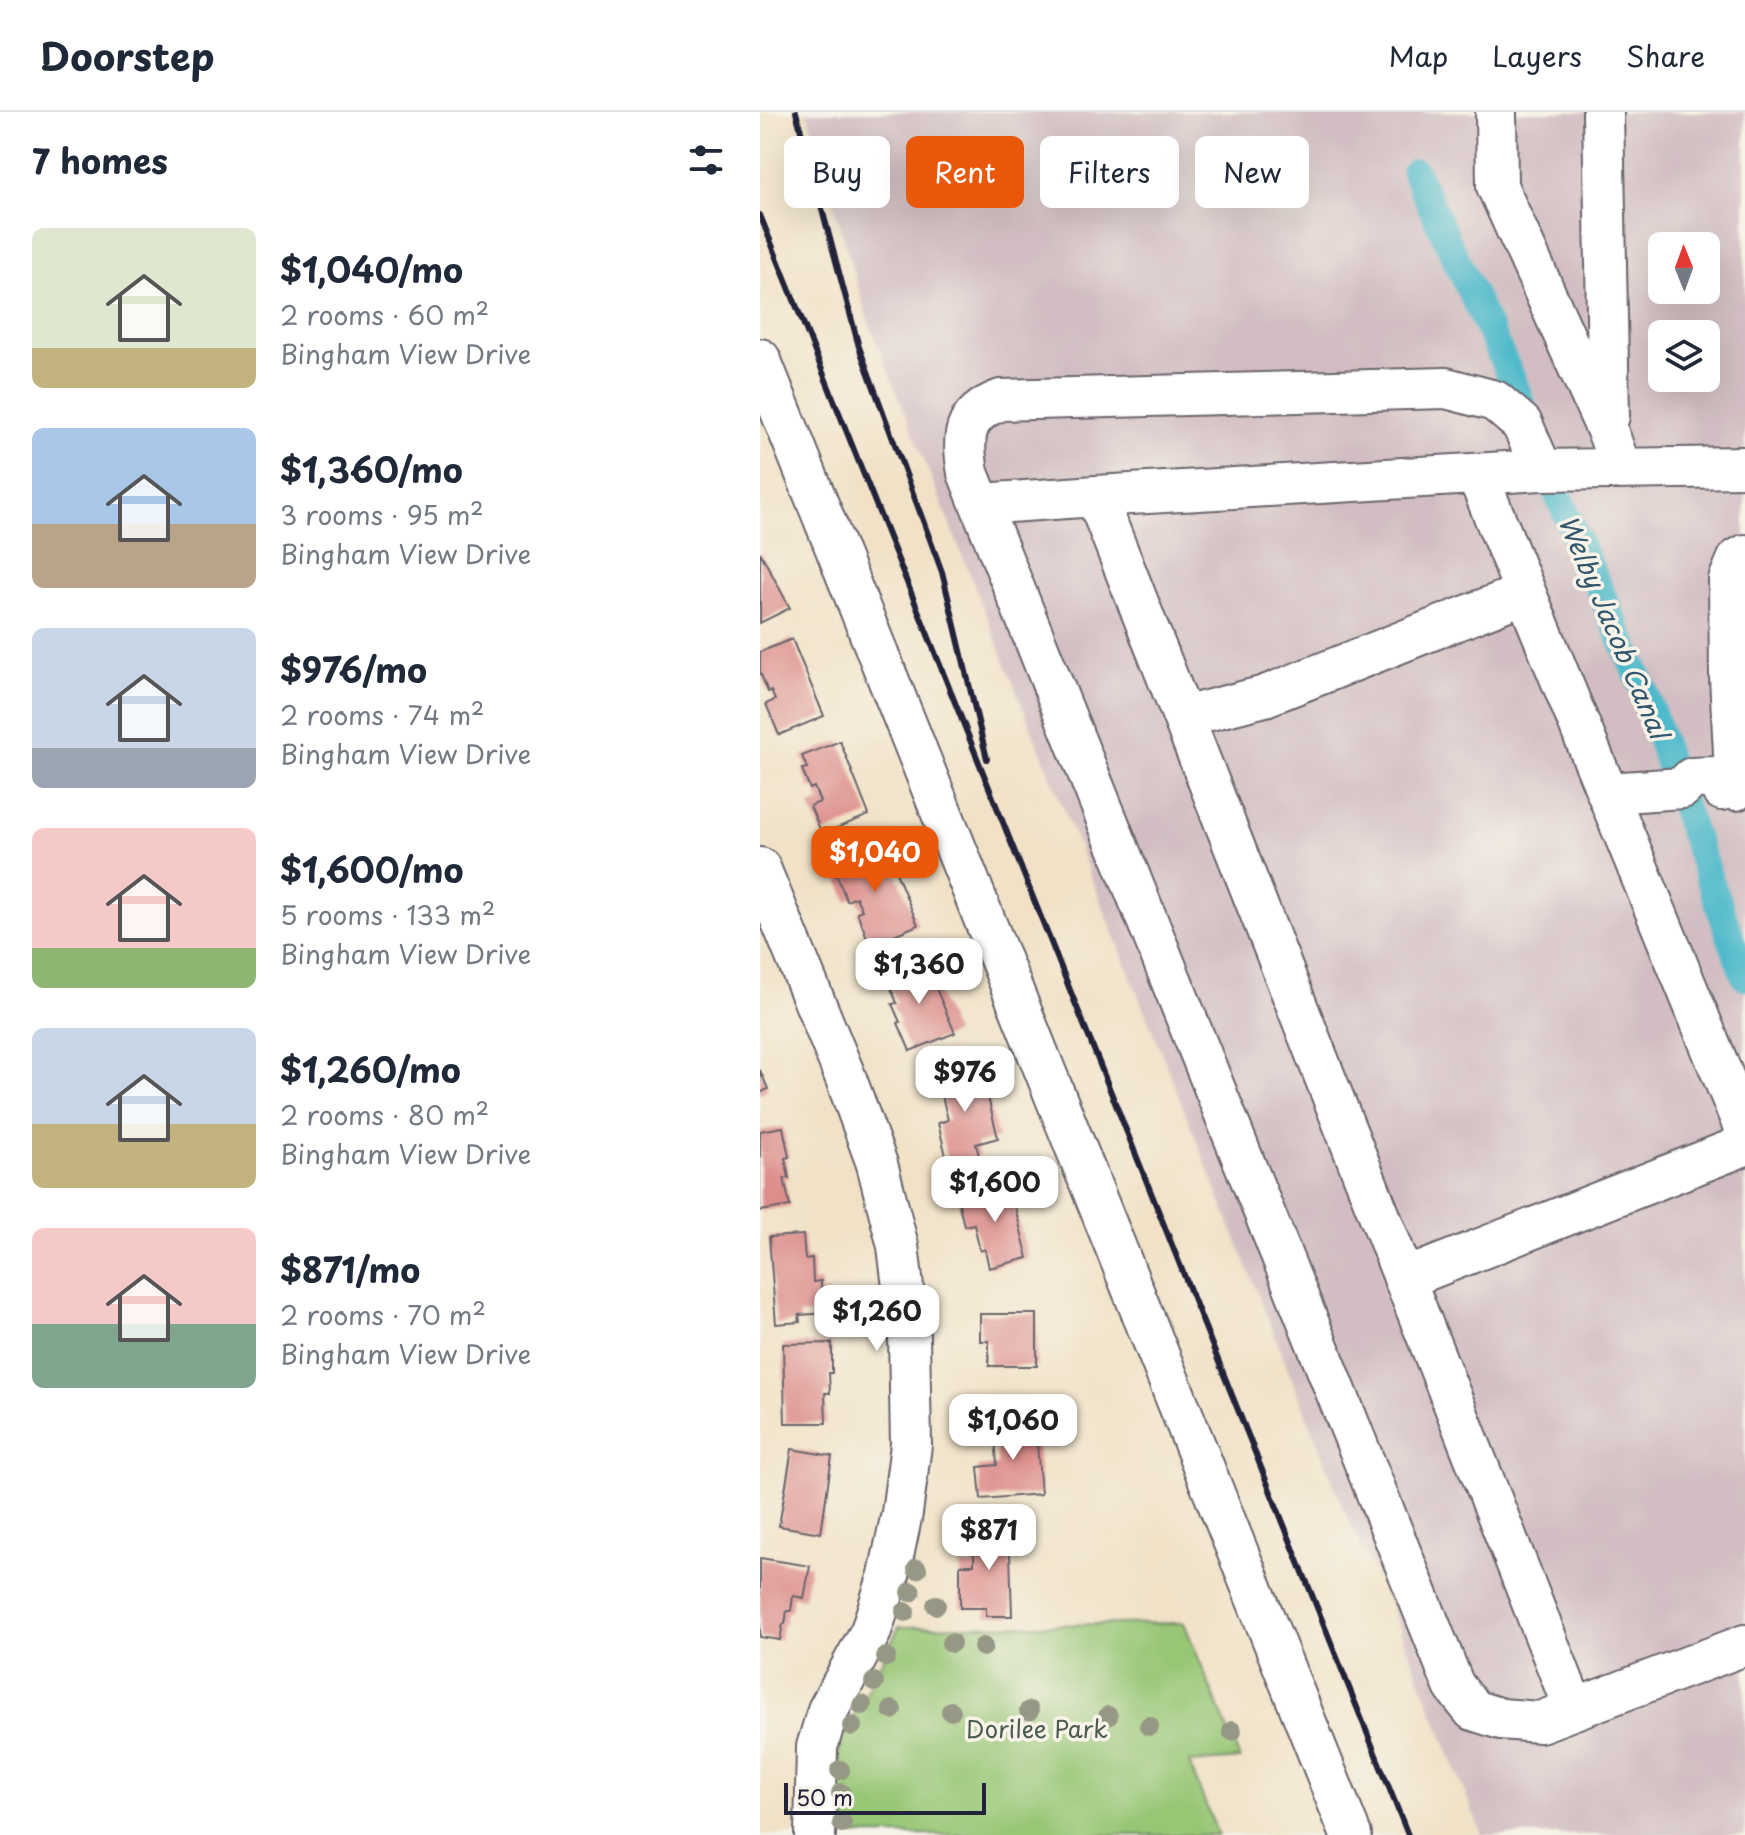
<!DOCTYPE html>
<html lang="en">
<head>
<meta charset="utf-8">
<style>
  body { margin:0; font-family:"Playpen Sans",sans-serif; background:#f6f6f7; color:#1f2937; height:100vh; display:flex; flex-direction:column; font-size:30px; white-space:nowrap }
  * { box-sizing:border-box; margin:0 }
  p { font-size:26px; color:#747a83 }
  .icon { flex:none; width:44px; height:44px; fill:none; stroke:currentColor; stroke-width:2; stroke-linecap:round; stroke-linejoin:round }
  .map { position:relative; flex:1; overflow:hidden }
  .panel { display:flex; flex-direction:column; background:#fff; width:760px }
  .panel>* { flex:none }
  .hud { position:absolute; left:24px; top:24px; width:760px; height:72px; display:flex; gap:16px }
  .needle { width:52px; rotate:359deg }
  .controls { position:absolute; left:888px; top:120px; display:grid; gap:16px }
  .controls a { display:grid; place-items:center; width:72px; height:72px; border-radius:12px; background:#fff; box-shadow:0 8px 32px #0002; font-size:40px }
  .scale { position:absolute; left:24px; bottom:20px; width:202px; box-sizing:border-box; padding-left:8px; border:4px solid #22223b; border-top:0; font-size:22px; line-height:28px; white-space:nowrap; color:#22223b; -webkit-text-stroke:6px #f7f3e8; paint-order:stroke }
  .price { position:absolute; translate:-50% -68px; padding:0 18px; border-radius:16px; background:#fff; color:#222; font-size:26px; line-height:52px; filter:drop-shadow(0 2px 4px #0008) }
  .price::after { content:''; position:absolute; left:50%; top:48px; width:24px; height:18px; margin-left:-12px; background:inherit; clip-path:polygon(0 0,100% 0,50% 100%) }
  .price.current { background:#ea580c; color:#fff }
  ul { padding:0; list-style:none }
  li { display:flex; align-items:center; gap:24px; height:200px; padding:0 32px }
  li span { display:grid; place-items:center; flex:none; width:224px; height:160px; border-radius:12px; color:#555 }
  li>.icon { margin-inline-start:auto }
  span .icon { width:96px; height:96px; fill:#fffc; stroke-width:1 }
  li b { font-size:34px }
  h2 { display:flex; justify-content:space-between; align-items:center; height:96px; padding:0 32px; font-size:34px }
  .tag { padding:0 28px; border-radius:12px; background:#fff; box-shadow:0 8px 32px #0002; font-size:28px; line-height:72px }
  .tag.current { background:#ea580c; color:#fff }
  header { display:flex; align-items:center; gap:48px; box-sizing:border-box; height:112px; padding:0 40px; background:#fff; border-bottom:2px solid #e0e1e3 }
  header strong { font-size:38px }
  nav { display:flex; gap:44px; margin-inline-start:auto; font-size:28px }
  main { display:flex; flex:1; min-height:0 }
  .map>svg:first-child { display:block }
  .industrial { fill:#d2bec2; fill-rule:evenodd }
  .green { fill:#97c675; stroke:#5c7458; stroke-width:2 }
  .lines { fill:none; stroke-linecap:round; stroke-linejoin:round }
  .canal { stroke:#4fbacb; stroke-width:28 }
  .building { fill:#dd8e8c }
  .minor-casing { stroke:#6a656c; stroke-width:44 }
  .minor { stroke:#fff; stroke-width:40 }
  .rail { stroke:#22223b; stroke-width:6 }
  .tree { fill:#969885 }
  .labels { text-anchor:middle; stroke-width:7; stroke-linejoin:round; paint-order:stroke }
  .park-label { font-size:24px; fill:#4b5b4f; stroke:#f7f3e8 }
  .water-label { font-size:26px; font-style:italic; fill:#32576d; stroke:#f7f3e8 }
</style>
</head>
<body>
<header>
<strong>Doorstep</strong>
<nav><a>Map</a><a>Layers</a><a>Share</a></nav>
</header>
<main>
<section class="panel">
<h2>7 homes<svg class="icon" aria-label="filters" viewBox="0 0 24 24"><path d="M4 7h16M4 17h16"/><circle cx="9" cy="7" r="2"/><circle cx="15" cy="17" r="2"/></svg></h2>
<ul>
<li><span style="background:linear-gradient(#dfe7d0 75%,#c2b280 0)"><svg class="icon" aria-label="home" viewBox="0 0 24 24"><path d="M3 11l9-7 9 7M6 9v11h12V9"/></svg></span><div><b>$1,040/mo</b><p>2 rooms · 60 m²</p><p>Bingham View Drive</p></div></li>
<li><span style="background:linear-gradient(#a9c7e8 60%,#b9a48a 0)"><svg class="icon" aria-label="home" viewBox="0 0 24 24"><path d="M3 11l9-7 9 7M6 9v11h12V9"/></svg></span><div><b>$1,360/mo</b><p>3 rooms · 95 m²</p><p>Bingham View Drive</p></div></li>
<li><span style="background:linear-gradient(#c9d6e8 75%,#9aa5b1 0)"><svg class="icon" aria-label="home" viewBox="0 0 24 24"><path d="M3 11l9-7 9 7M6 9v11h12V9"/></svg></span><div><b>$976/mo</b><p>2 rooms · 74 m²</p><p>Bingham View Drive</p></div></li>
<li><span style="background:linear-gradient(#f6c9c9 75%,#8fb573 0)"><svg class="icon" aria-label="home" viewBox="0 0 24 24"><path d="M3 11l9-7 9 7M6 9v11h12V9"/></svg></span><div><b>$1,600/mo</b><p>5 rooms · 133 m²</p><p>Bingham View Drive</p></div></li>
<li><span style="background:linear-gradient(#c9d6e8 60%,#c2b280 0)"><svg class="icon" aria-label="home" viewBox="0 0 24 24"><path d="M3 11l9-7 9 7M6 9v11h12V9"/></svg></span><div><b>$1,260/mo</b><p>2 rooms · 80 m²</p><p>Bingham View Drive</p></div></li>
<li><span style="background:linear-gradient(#f6c9c9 60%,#7fa58c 0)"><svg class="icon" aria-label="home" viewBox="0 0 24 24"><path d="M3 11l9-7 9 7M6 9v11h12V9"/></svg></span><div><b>$871/mo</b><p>2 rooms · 70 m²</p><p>Bingham View Drive</p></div></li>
</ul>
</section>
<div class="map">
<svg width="985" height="1723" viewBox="0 0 985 1723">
  <rect width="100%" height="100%" fill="#f7f3e8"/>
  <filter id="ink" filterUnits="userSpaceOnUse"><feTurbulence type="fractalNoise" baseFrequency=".0125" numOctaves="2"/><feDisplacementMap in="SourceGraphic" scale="16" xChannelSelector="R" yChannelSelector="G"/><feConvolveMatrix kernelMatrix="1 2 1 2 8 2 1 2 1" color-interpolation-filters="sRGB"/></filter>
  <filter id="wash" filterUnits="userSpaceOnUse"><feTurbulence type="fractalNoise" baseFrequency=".006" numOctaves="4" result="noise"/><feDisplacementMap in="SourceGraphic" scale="32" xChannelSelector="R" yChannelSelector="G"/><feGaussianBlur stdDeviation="1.8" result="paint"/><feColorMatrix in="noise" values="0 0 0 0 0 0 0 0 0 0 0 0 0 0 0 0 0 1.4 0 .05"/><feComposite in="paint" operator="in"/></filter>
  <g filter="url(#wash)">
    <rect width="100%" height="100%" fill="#f1e2c7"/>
    <path class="industrial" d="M47,0H985V1723H722L625,1480L590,1412L106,203ZM902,134H946V178H902ZM902,222H946V266H902Z"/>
    <path class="green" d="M424,1511L480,1647L429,1651L458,1723H79L77,1649L82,1627L139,1515Z"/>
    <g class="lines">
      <path class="canal" d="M655,60L752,267L771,318
        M795,377L885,580L909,653
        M920,686L985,865"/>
    </g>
    <g id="blocks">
      <path class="building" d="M0,440L30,496L0,511Z
        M32,527L64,604L19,623L6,592L15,588L11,579L8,580L0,560V540Z
        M80,629L109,703L62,722L50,694L60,690L54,675L50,677L42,657L47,656L42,644Z
        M105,735L110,746L127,739L158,813L110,833L97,800L102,798L96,785L87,789L71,749Z
        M164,848L195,921L150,939L138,911L140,910L132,892L137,891L126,864Z
        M220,953L238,1026L216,1032L219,1044L188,1052L178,1011L188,1008L177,964Z
        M0,958L8,977L0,981Z
        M23,1015L29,1045L25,1046L29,1066H24L30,1094L0,1099V1019Z
        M249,1072L268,1146L229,1156L225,1137L220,1139L214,1112L204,1114L197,1084Z
        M43,1123L45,1147L52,1146L53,1170L61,1169V1181L67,1180L68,1201L39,1203L40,1210L16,1212L9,1125Z
        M220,1202H277V1254H229V1229H220Z
        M72,1231V1261H69L70,1281H65L66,1311H25L23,1232Z
        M275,1306L281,1382L221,1387L218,1355L237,1353L234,1309Z
        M32,1337L72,1344L61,1421L19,1414Z
        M214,1411H249L252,1504H226V1496H200V1453H214Z
        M0,1446L50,1454L44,1486L33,1484L31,1499H27L25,1512H23L20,1528L0,1525Z"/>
    </g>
  </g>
  <g filter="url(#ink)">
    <use href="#blocks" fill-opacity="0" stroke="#6a656c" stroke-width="2"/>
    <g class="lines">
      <defs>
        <path id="minor" d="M736,0L737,74L849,323L861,357
          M843,0L849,304
          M0,247L591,1723
          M782,358L762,312L735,289L686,276L241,288C202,302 202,325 208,361L694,1574L713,1598L741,1607L780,1610L985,1533
          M717,362L985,1018
          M336,384L782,358L985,355
          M221,392L336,384L814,1597
          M423,605L505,584L765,481
          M976,678L970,565L969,468L978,447L985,443
          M848,681L922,676L932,666L955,665L962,678
          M0,756L85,964L117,1052L138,1134L149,1224L151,1333L142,1401L129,1463L111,1519L68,1598L57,1635L55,1723
          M644,1167L985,1033"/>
      </defs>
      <use href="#minor" class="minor-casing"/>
      <use href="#minor" class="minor"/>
      <path class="rail" d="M36,0L99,235L182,460L227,647
        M0,103L648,1723"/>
    </g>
    <g class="tree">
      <circle cx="157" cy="1457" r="10"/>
      <circle cx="151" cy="1480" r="10"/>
      <circle cx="176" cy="1493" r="10"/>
      <circle cx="145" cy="1500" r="10"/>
      <circle cx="191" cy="1531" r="10"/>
      <circle cx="223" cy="1535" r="10"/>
      <circle cx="126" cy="1545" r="10"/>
      <circle cx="114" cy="1570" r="10"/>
      <circle cx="102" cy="1593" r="10"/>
      <circle cx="132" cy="1598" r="10"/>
      <circle cx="191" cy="1599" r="10"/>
      <circle cx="269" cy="1599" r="10"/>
      <circle cx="348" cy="1604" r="10"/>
      <circle cx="92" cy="1614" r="10"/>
      <circle cx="389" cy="1614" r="10"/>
      <circle cx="472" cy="1619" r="10"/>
      <circle cx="80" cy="1658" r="10"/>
      <circle cx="81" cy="1681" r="10"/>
      <circle cx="82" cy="1711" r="10"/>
    </g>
  </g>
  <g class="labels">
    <g class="park-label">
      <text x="277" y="1626">Dorilee Park</text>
    </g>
    <g class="water-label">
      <text transform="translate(853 515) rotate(67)" y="9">Welby Jacob Canal</text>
    </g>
  </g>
</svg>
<div class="controls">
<a><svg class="needle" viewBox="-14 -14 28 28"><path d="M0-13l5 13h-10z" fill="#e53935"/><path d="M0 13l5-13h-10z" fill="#747a83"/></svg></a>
<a><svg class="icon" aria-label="layers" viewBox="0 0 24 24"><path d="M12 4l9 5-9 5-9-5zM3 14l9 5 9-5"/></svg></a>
</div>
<div class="scale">50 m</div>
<b class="price current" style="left:115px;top:782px">$1,040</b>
<b class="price" style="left:159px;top:894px">$1,360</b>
<b class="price" style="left:205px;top:1002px">$976</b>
<b class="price" style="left:235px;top:1112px">$1,600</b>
<b class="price" style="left:117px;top:1241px">$1,260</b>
<b class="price" style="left:253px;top:1350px">$1,060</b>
<b class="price" style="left:229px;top:1460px">$871</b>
<div class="hud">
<a class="tag">Buy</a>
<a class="tag current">Rent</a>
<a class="tag">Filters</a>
<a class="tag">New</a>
</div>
</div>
</main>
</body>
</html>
